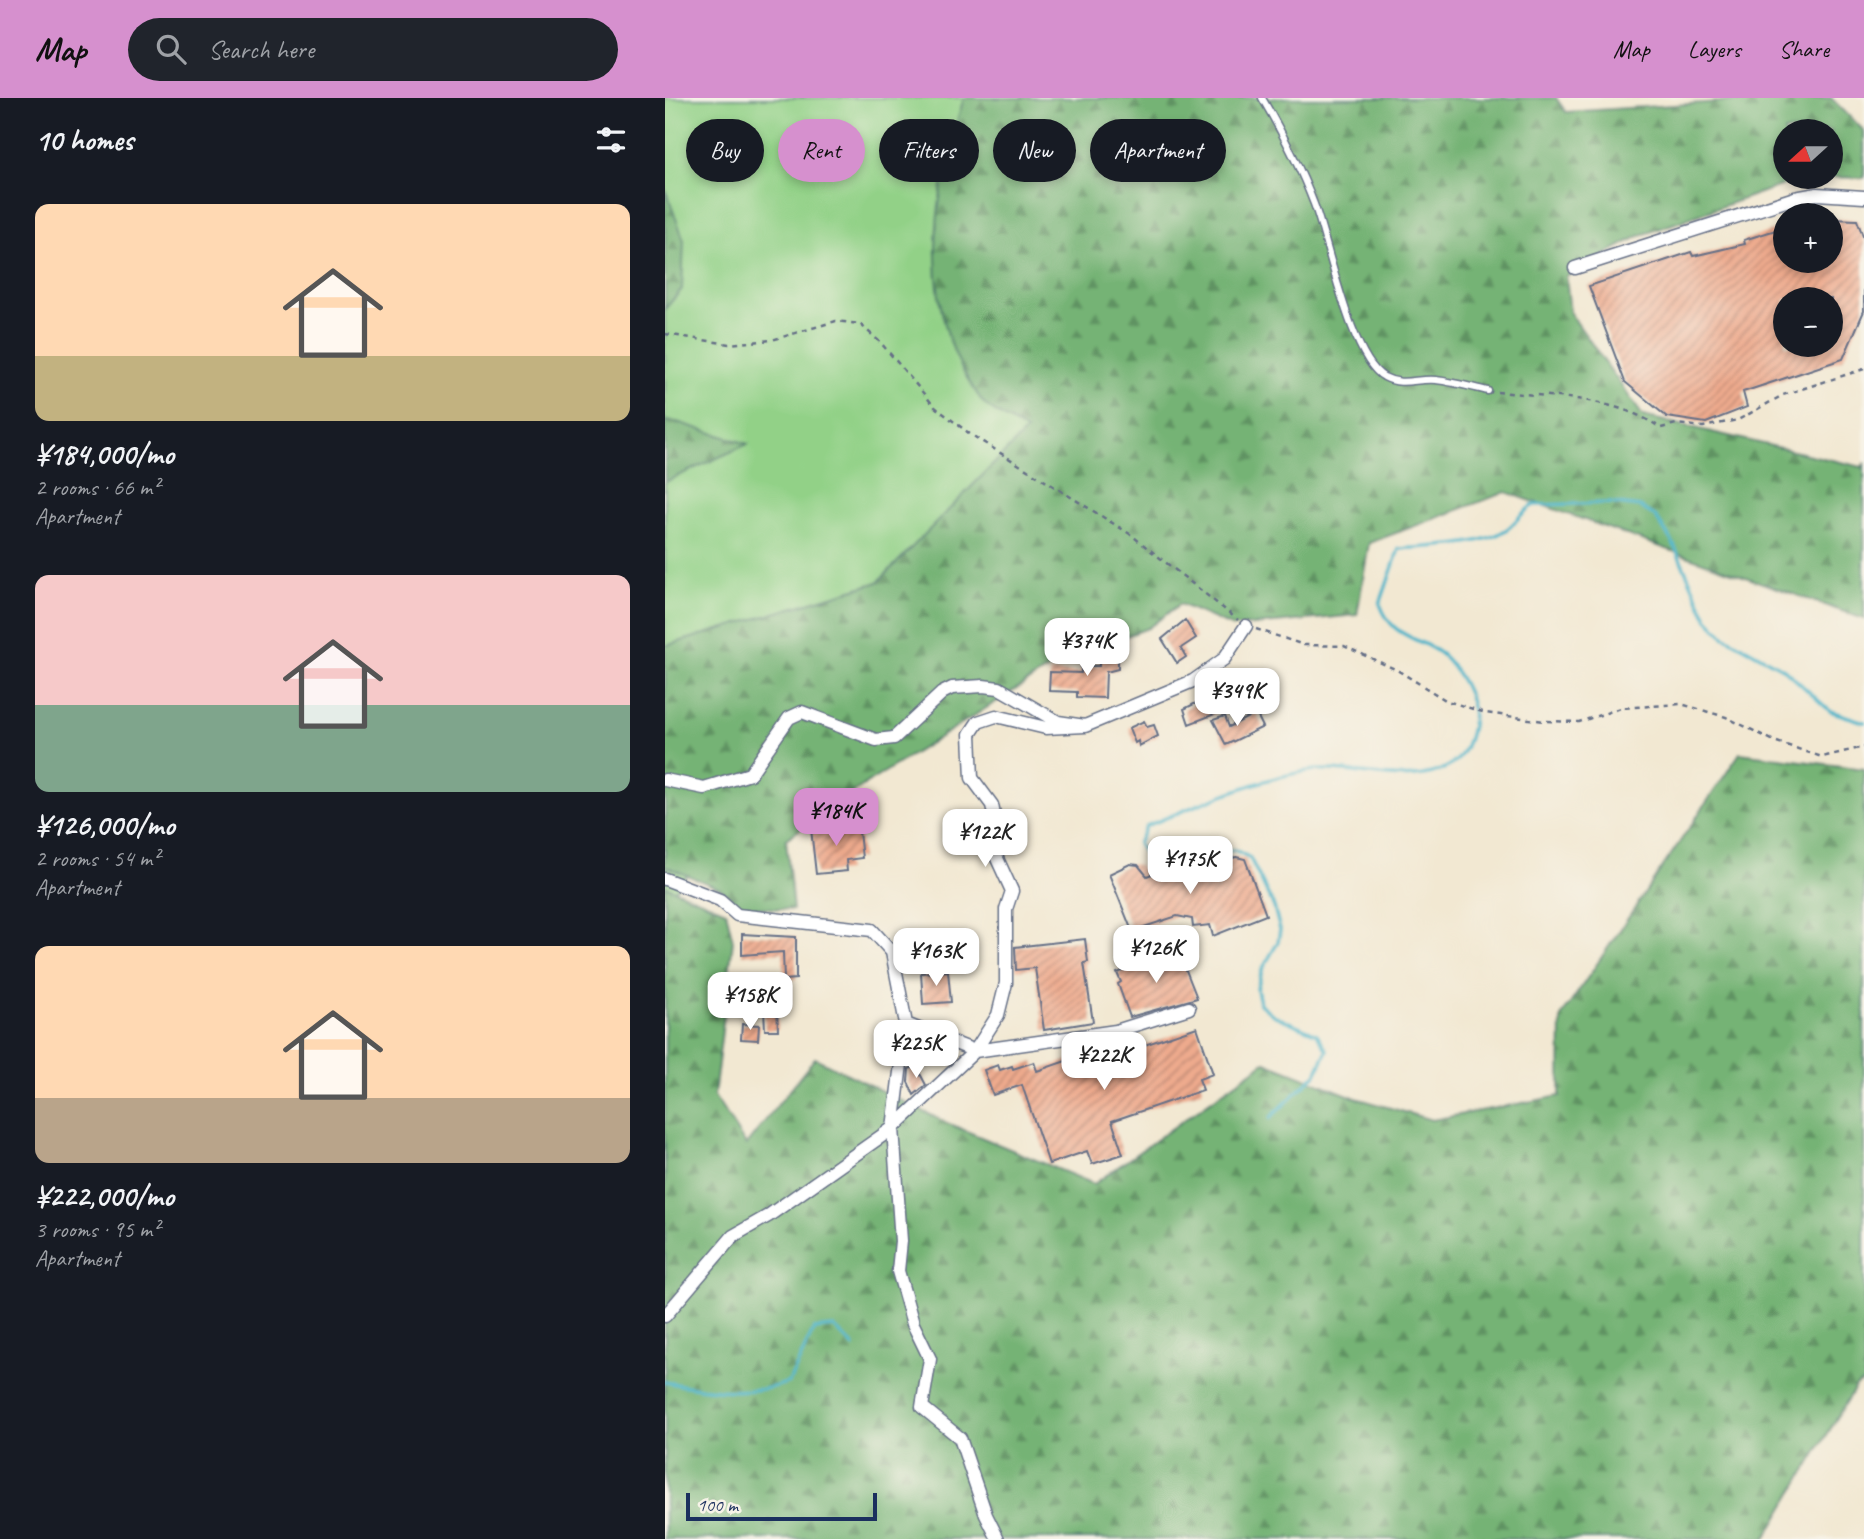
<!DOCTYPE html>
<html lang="en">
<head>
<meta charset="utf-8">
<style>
  body { margin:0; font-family:Caveat,sans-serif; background:#20242c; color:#f1f3f6; height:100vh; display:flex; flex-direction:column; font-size:26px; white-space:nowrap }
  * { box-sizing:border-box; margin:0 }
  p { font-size:23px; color:#9ea1a6 }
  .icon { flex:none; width:38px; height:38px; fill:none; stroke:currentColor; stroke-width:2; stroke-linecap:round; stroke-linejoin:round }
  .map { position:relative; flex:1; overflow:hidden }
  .panel { display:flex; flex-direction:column; background:#171b24; width:665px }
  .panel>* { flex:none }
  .top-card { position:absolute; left:21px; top:21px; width:665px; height:63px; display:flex; gap:14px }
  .needle { width:46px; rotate:249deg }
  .tools { position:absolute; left:1108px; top:21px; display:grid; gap:14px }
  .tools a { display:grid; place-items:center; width:70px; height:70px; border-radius:50%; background:#171b24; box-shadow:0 4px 10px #0003; font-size:35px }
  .scale { position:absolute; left:21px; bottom:18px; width:191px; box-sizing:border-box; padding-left:7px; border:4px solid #1b2f5e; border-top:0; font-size:19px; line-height:24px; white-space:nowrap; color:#1b2f5e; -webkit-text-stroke:5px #f7f3e8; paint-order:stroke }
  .price { position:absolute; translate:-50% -60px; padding:0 16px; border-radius:14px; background:#fff; color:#222; font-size:23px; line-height:46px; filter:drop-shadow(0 2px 4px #0008) }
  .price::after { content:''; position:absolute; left:50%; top:42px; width:21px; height:16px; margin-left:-10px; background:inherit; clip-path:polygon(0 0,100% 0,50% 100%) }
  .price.active { background:#d690ce; color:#111 }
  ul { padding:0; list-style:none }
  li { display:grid; align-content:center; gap:14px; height:371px; padding:0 35px }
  li span { display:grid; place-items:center; height:217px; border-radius:14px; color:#555 }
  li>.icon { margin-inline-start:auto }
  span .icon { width:126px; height:126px; fill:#fffc; stroke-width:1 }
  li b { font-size:30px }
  h2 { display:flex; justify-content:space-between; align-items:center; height:84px; padding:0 35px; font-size:30px }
  .tag { padding:0 24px; border-radius:32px; background:#171b24; box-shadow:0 4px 10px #0003; font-size:24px; line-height:63px }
  .tag.active { background:#d690ce; color:#111 }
  header { display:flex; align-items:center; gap:42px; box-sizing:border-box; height:98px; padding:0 35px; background:#d690ce; color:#111 }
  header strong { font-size:33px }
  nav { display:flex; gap:38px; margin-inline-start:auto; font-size:24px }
  .search { width:490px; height:63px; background:#20242c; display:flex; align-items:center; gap:18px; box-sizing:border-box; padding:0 24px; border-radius:38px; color:#9ea1a6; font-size:26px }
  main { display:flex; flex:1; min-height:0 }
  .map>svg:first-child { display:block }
  .grass { fill:#92d187; stroke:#568072; stroke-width:2 }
  .forest { fill:url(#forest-firs); stroke:#487169; stroke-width:2 }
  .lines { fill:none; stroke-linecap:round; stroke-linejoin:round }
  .stream { stroke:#4bb4c9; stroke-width:3.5 }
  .building { fill:url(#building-hatch); fill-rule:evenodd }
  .lane-casing { stroke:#667087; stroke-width:9 }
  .street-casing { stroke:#667087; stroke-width:15 }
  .path { stroke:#667087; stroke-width:2.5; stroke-dasharray:5 5; stroke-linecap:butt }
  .lane { stroke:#fff; stroke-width:6 }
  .street { stroke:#fff; stroke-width:12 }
</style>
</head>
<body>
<header>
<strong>Map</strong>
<div class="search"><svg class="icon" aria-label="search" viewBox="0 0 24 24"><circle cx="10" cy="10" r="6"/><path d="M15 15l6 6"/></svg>Search here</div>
<nav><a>Map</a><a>Layers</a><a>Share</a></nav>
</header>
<main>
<section class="panel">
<h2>10 homes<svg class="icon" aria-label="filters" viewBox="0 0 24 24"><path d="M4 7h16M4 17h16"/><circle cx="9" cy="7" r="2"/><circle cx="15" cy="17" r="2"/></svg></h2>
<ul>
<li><span style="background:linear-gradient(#ffd9b3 70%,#c2b280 0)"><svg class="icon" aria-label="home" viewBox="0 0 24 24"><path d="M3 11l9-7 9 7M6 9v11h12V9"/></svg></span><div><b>¥184,000/mo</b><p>2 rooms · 66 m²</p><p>Apartment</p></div></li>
<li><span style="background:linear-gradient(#f6c9c9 60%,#7fa58c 0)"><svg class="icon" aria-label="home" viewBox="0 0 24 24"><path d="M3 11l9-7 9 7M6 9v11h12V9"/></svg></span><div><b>¥126,000/mo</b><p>2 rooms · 54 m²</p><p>Apartment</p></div></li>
<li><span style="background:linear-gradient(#ffd9b3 70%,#b9a48a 0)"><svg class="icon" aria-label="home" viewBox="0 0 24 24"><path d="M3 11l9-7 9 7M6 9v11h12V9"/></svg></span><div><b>¥222,000/mo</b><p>3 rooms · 95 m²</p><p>Apartment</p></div></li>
</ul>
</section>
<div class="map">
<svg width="1199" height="1441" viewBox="0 0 1199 1441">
  <defs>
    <pattern id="forest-firs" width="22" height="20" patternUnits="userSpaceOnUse" patternTransform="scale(1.75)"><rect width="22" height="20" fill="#75b374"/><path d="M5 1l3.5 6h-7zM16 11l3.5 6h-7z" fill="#5f9262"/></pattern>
    <pattern id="building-hatch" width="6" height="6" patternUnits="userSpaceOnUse" patternTransform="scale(1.75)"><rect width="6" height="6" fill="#eeaa8d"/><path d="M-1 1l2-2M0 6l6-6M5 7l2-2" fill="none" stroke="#c08b76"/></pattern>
  </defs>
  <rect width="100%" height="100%" fill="#f7f3e8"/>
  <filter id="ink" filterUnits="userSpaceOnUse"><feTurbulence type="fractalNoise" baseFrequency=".0143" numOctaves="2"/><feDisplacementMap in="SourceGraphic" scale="14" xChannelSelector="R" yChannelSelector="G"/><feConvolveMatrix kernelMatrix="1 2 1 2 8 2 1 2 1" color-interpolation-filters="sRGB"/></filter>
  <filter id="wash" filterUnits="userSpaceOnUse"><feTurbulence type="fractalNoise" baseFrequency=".00686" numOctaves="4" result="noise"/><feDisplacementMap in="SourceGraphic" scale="28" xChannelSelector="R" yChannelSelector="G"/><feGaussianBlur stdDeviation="1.57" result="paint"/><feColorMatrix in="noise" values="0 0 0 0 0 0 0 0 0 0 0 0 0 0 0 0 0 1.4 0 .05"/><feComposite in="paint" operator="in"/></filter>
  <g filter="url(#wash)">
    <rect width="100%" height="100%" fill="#f2e8d2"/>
    <path class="grass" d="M0,0H353L369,330L0,805Z"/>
    <path class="forest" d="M299,0H891L901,14L1116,0H1166L1199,33V80L1163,79L1166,33H1120V79H1140L974,138L901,178L905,215L978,318L1197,369L1199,366V521L841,394L704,445L692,517L568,529L515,506L483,530L399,561L199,687L121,741L128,812L75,808L56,791L0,768V548L213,484L361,333C349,323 327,316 317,303C250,214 267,99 299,0Z
      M0,91L19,142L17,191L0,211Z
      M0,323L12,324L83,346L0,384Z
      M1075,655L1199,671V1283L1191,1288L1100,1441H0V788L61,813L68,843L49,998L81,1047L150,960L282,1025L429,1086L600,964L691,1000L767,1022L895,998L896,919Z"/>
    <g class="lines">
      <path class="stream" d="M605,1020L651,976L662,952L652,936L608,917L595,906L592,891L597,872L613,844L615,832L609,809L585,760L570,752L500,760L480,757L473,746L481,728C533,707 587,682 643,673C689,666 743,693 786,667C802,657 810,627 807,609C804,591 786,561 770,552C744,536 727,538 715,506L734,451C764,448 815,449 841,432C852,424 857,413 869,407L945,405L975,409L990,418L1008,445L1042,520L1059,538L1119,571L1165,613L1199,624
        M0,1284C39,1292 87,1299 124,1284L149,1231L169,1229L189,1249"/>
    </g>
    <g id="blocks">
      <path class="building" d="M1166,121L1192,122L1199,141V213L1178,261L1078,294L1082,309L1041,325L1002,319L960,284L924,188L1026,154L1028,158L1080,146L1079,142L1120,129V163H1166ZM1120,201H1166V247H1120Z
        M520,522L531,540L516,550L521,559L512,565L497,541Z
        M434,553H453V571L441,574L440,600L412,599V594L384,593L385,574L416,575V568H434Z
        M543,599L550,616L524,626L519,611Z
        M591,615L598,629L561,647L548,622L560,618L564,629Z
        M479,623L482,629L489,627L493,638L474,648L473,643L470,645L464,630Z
        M193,726L197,760L181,762L182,773L151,776L146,731Z
        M571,759L580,761L601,817L548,838L545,827L528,829L527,821L512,818L467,833L444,776L465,766L473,767L482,778L494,773L511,777Z
        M77,836L131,839V881L119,882L118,854L77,857Z
        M420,841L423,864L419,865L428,924L379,932L370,870L351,872L350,849Z
        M513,852L532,900L465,919L453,886L456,884L452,875Z
        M283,873L286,904L258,906L256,875Z
        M99,911H112L113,932H100Z
        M77,926L94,927L93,942L76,941Z
        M532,929L548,976L534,981L538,992L447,1023L458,1056L427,1066L422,1053L384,1066L357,987L328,997L319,972L333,967L335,972L347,968L348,971L369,964L372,973L424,955L427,965Z
        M251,968L261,987L249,997L243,984L244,971Z"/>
    </g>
  </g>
  <g filter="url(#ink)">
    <use href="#blocks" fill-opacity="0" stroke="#667087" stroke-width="2"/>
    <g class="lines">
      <defs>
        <path id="lane" d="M597,0C617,34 635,69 649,106C663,142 685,260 719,279C738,289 751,280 771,282C788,284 806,289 823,293"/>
        <path id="street" d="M910,170L1130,100L1152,96L1199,99
          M0,682L39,690L85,676L124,620L137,614L211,642L229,640L277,595L287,590L318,588L334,590L393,624L420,628L528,583L559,561L581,528
          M0,781L55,802L72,817L207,832L227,854L241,926L228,1030L236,1143L233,1173L248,1226L265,1261L257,1309L295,1340L321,1417L333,1441
          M241,926L310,953L451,933L524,910
          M0,1218L68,1138L103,1118L228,1030L310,953L333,917L341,885V811L347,793L324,743L329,717L327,707L307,680L305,636L313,624L331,618L381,630L420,628"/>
      </defs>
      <use href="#lane" class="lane-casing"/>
      <use href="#street" class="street-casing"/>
      <path class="path" d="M0,236L64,246L107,242L171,223L195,226L216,245L270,309L305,336L465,436L573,522
        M832,294C888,299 948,298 996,330L1011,326L1038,329L1073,322L1118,297L1199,271
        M591,531L639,547L679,548L732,572L782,603L821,615L879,623L914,624L956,610L1016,606L1061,619L1109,643L1157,659L1199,649"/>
      <use href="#lane" class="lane"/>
      <use href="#street" class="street"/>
    </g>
  </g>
</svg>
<div class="tools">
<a><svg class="needle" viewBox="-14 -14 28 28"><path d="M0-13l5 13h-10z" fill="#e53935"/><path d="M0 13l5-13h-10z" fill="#9ea1a6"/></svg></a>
<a>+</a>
<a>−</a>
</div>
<div class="scale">100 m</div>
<b class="price" style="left:422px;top:580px">¥374K</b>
<b class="price" style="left:572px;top:630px">¥349K</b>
<b class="price active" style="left:171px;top:750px">¥184K</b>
<b class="price" style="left:320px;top:771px">¥122K</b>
<b class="price" style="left:525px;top:798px">¥175K</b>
<b class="price" style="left:491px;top:887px">¥126K</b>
<b class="price" style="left:271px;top:890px">¥163K</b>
<b class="price" style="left:85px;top:934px">¥158K</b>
<b class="price" style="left:251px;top:982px">¥225K</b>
<b class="price" style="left:439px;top:994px">¥222K</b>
<div class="top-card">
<a class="tag">Buy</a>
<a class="tag active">Rent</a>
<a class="tag">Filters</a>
<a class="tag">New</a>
<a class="tag">Apartment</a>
</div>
</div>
</main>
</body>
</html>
